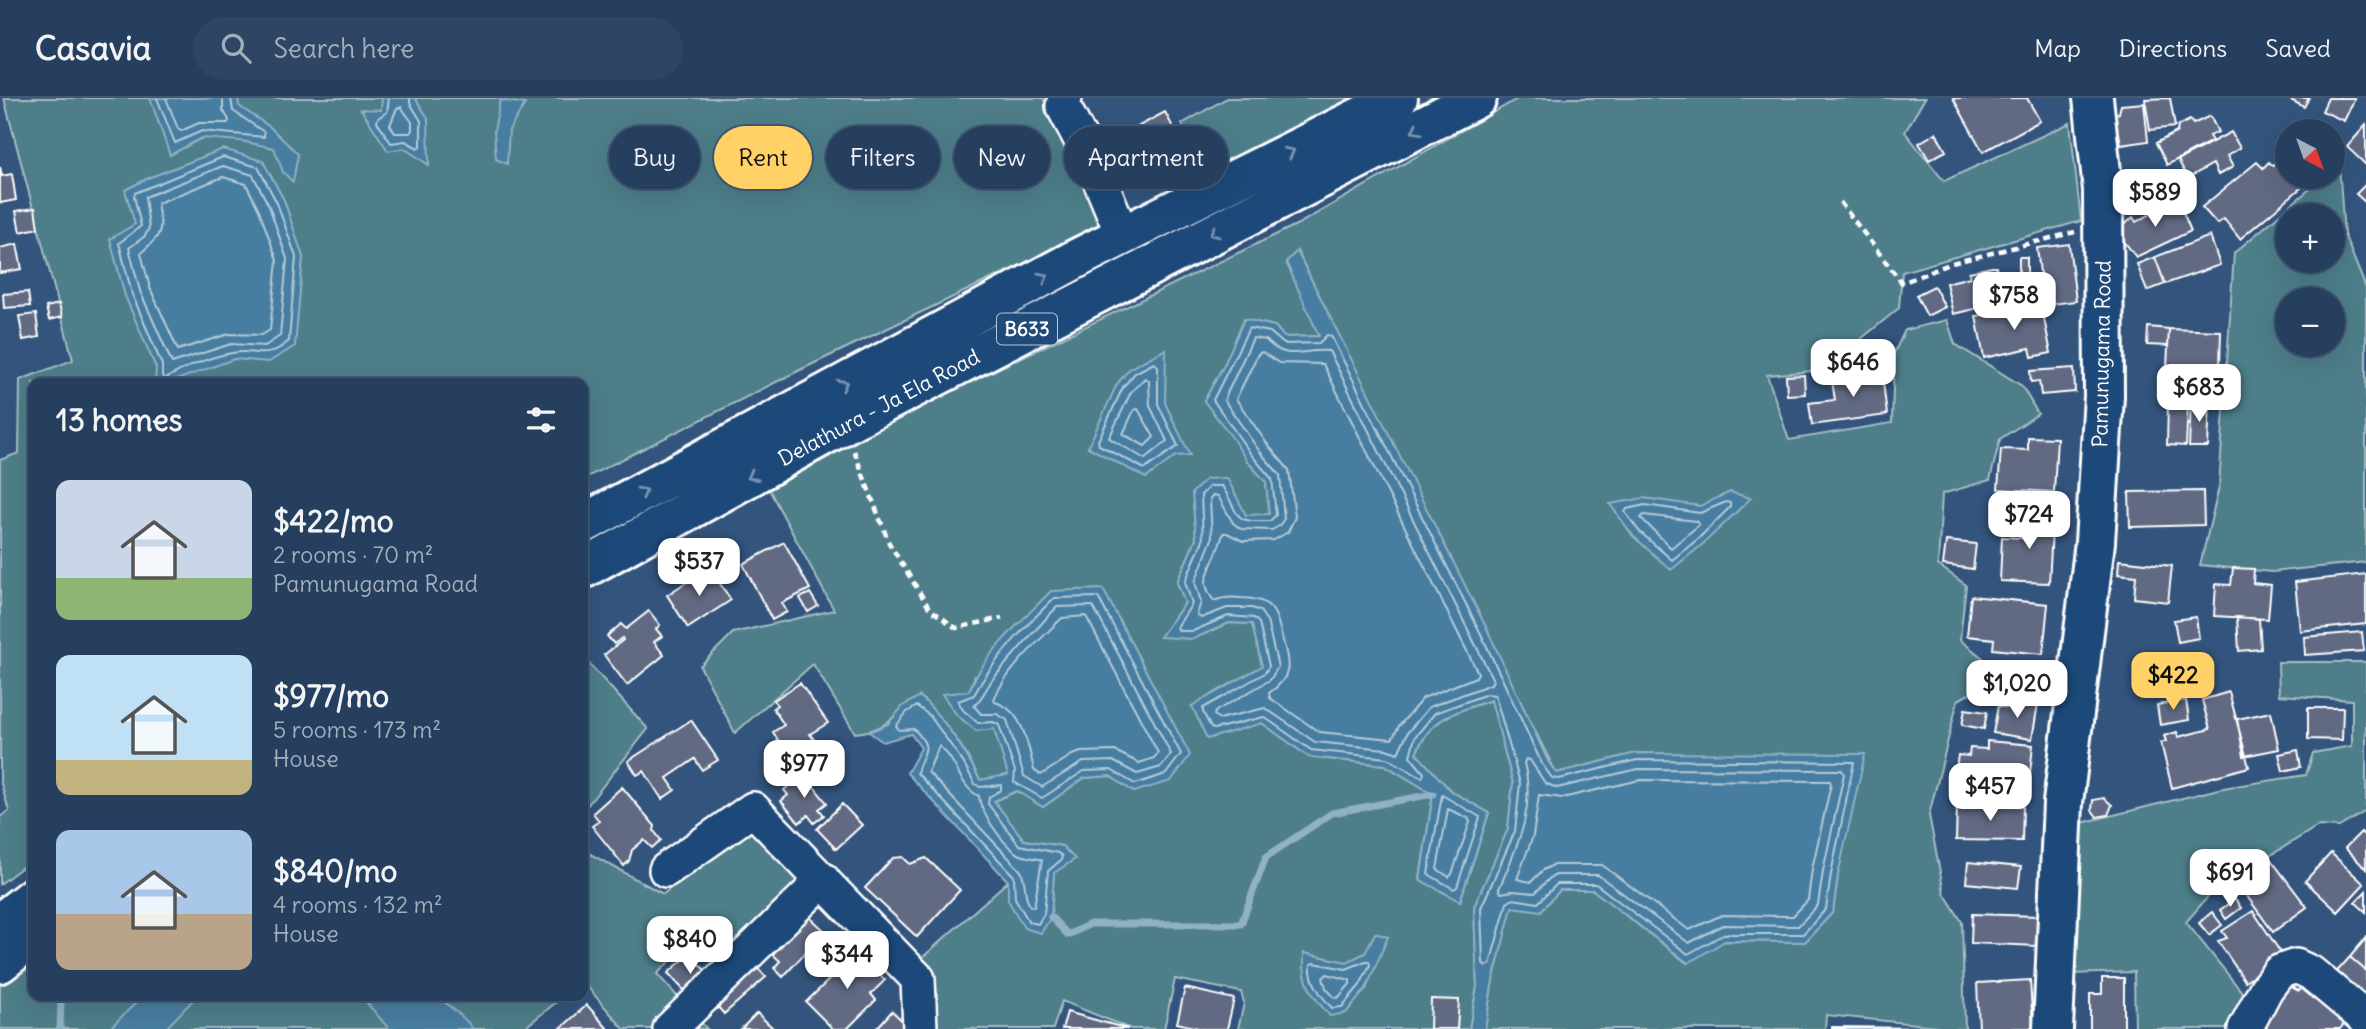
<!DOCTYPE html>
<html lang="en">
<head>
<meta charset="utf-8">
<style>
  body { margin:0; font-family:Delius,sans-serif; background:#2e4664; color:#f1f3f6; height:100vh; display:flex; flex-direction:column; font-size:26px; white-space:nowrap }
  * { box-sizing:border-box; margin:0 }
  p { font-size:23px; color:#a4afbc }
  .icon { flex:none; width:38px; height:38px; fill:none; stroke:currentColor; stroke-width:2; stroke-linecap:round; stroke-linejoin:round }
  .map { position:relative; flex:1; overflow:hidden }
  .panel { position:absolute; left:28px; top:280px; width:560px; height:623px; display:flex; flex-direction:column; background:#263f5e; border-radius:14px; box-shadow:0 7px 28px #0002,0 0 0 2px #425873 }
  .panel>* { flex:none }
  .guide { position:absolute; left:609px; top:28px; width:665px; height:63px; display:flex; gap:14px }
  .needle { width:46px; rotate:139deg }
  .controls { position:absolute; left:2275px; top:21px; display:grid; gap:14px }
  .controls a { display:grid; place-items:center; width:70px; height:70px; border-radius:50%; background:#263f5e; box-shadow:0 7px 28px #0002,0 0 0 2px #425873; font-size:35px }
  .price { position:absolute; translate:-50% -60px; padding:0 16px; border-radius:14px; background:#fff; color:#222; font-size:23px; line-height:46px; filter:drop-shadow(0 2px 4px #0008) }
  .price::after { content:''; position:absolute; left:50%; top:42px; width:21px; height:16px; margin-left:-10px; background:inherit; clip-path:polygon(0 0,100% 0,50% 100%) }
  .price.current { background:#ffd166; color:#111 }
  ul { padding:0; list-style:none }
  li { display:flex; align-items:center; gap:21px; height:175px; padding:0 28px }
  li span { display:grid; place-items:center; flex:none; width:196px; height:140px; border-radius:14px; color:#555 }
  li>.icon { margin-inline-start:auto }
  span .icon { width:84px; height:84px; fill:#fffc; stroke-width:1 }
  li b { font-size:30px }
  h2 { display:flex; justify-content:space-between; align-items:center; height:84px; padding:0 28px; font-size:30px }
  .tag { padding:0 24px; border-radius:32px; background:#263f5e; box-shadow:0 7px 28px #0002,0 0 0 2px #425873; font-size:24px; line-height:63px }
  .tag.current { background:#ffd166; color:#111 }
  header { display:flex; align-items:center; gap:42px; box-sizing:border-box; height:98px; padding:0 35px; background:#263f5e; border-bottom:2px solid #425873 }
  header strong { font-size:33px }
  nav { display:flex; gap:38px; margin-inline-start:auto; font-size:24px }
  .search { width:490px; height:63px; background:#2e4664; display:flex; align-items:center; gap:18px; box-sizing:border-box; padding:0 24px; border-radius:38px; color:#a4afbc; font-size:26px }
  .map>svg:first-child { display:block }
  .green { fill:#4d7e89; stroke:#a6bec4; stroke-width:2; fill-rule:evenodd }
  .water { fill:#467da0; stroke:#90b1c6; stroke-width:2 }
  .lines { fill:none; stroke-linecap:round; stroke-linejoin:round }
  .shore { stroke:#b5cbd9; stroke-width:2 }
  .stream { stroke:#90b1c6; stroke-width:7 }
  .building { fill:#626b83; stroke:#fff; stroke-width:2 }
  .minor-casing { stroke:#fff; stroke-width:38 }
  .major-casing { stroke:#fff; stroke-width:44 }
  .path { stroke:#fff; stroke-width:4.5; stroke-dasharray:7 5; stroke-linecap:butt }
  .minor { stroke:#1f4a7a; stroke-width:33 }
  .major { stroke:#1f4a7a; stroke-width:38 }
  .oneway { stroke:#7992af }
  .labels { text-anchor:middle; stroke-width:5; stroke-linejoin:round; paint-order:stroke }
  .shield { fill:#1f4a7a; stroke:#bcc9d7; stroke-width:2 }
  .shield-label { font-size:19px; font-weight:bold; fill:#fff }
  .street-label { font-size:21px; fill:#fff; stroke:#1f4a7a }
</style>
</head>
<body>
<header>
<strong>Casavia</strong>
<div class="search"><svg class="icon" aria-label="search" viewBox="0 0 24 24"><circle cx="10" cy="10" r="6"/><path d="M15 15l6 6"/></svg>Search here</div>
<nav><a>Map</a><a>Directions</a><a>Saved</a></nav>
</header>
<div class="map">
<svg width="2366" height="931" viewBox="0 0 2366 931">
  <rect width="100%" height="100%" fill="#33547d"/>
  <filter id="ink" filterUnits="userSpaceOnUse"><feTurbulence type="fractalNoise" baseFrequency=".0143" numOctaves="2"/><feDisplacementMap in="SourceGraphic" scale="14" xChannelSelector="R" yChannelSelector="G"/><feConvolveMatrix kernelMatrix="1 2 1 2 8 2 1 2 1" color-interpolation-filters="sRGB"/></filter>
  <g filter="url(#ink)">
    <path class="green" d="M4,0H1043L1104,127L798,273L583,381V285H33V761L0,786V719L9,713L0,682V362L19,355L20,282L73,262Z
      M1227,0H1356L1207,75L1182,26Z
      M1519,0H1925L1905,34L1944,83L2070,25L2081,123L1902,174L1899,210L1823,272L1767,277L1789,342L1892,325L1894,255L1905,232L1947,222L1955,246L2022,288L2038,316L2000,341L1990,382L1942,396L1938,467L1966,487L1960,542L1983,560L1990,585L1958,602L1929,717L1944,795L1962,824L1965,931H1942L1936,928L1826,917L1825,931H1485L1492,887L1512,808L1541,812L1560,792H1593L1687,865L1724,843L1805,844L1833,814L1838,777L1636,655L1556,675L1297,153L1287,164L1320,238L1284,239L1225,265L1204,303L1232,338L1247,363L1266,384L1270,417H1246L1193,395L1196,441L1177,484L1185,505L1161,538L1193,541L1229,525L1252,526L1262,568L1192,608L1262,625L1309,659L1385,667L1433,696L1420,781L1460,803L1489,715L1451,693L1416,656C1431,617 1456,615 1491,602L1513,685L1508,731L1474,809L1477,889L1469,931H1238L1244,905L1241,894L1175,881L1164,931H1131L1062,903L1053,931H934L922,860L1008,783V802L1051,819L1054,775L1062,748L1024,742L994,703L1017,693L1043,709L1084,680L1110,678L1134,694L975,578L969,593L994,631L1009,677L980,682C965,651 945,622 920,599C891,614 892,632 855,635L813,566L735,635L700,568L733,535L834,512L765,384L831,349L866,337L925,306L1298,126Z
      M2339,66L2344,136L2366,190V464L2272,474L2200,467L2219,389L2234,155L2324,79H2333V71ZM2287,117H2333V163H2287ZM2287,201H2333V247H2287Z
      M583,559L648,631L583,713Z
      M2278,564H2366V713L2339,729L2318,728L2213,793L2186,824L2245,898L2229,931H2135L2134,874L2067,876L2073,727L2223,690L2306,677L2313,655L2352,648V602L2279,597Z
      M754,726L804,779L720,859L697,837L657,876L707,931H624L583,884V752L663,796Z
      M33,855V898H564L523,931H0V882Z"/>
    <path class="water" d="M150,0H238L239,8L270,29L298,56L293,84L283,74L274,50L241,43L202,40L170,57Z
      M382,0H415L428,20L429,67L404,50L388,53L361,11L381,12Z
      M500,2L525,6L509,32L507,66L496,61L494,33Z
      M223,51L263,63L284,102L303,159L295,248L269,264L234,261L168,285H155L156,270L125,198L110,141L135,126L125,92L148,80Z
      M1297,153L1488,533L1548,663L1556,675L1636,655L1865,656L1838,777L1833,814L1805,844L1725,843L1688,865L1593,792H1560L1541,813L1512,809L1492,887L1485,931H1469L1477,889L1474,809L1508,731L1513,685L1491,602C1457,613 1430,619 1416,655L1451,693L1489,715L1460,803L1420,782L1433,696L1385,667L1309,659L1262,625L1207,641L1192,608L1262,568L1252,526L1229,525L1193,541L1160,539L1185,505L1177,484L1196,441L1192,395L1206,381L1227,380L1246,417L1269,416L1266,384L1247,363L1231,338L1204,303L1225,265L1244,221L1275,228L1284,239L1319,238L1286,164Z
      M1166,251L1165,305L1190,357L1176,358L1146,380L1088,349L1117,286L1130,270Z
      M1730,394L1751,400L1703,446L1671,472L1633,438L1610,406L1644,400L1700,408Z
      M1103,491L1190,657L1171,683L1134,694L1110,678L1084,680L1043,709L1017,693L994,703L1024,742L1062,748L1075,761L1054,775L1051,819L1041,835L1024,830L1008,802V783L907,675L921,650L911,636L883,644L869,634L888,626L903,608L920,598C945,622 964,651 980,682L1008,677L994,631L976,633L957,617L942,596L969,593C985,554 1022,523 1051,493Z
      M1375,835L1388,839L1366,891L1346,915L1330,918C1311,897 1302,884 1304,855L1347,864L1365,855Z
      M143,898H197L165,931H109Z
      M361,898H439C449,910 464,917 473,931H389Z"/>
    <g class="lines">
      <path class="shore" d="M157,0L175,45L202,33L264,39V34L233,13L231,0
        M166,0L178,31L181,33L199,25H228L229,22L223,12V0
        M389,0L387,14L378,20L377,24L391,45L405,43L418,50L421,47V23L410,5V0
        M401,9L412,24V32L410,35H395L390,27L397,10Z
        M223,59L258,69L277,105L296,159L289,243C263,265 258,250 232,255C211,258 182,271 165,281L162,278V267L132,196L119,145L141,128L134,98L135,95Z
        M223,68L253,77L269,108L287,161L280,238L265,248L231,246L172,265L140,193L129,150L145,138L149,130L145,99Z
        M223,79L246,86L259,112L277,162L270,232L262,237L229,236L178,252L150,190L141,155C151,145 163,138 160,122C159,115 157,111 158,105Z
        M1249,230L1270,234L1284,246L1319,245L1327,237L1331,238L1481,536L1542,666L1552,680L1559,681L1637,662L1854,664L1831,776L1826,811L1803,836H1724L1688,856L1596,786H1557L1538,805L1513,801L1507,805L1490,866L1486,868L1483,865L1481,810L1515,733L1520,685L1495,597L1487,596L1435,615L1415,639L1410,658L1424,675L1422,680L1387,660L1311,652L1264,619L1214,631L1211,630L1203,614V610L1265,575L1269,568L1259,525L1254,520L1228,518L1193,533H1179L1177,529L1192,506L1185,484L1203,442L1201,397L1210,388H1222C1241,417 1230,425 1270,423L1276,417L1272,381L1253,359L1213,302Z
        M1253,240L1266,242C1287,265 1303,250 1329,253L1493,582L1491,586L1429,609L1408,634L1398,655L1386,651L1315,644L1265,610L1219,621L1214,617L1216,613L1270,582L1278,569L1267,523L1260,513L1252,510H1227L1201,520L1197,517L1201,504L1195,484L1212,441L1210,400L1214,397L1218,398L1233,425L1241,431L1272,432L1279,428L1284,421L1280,377L1260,354L1224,302Z
        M1262,254L1279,265L1323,266L1478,575L1476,579L1423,600L1399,628L1392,641L1319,634L1270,600L1269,595C1294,578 1289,566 1282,539C1275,511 1272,501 1241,500C1231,499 1223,499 1214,503C1211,499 1205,489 1206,483C1208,470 1220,451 1223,435H1227L1243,443L1274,442L1288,434L1295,419L1289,372L1268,347L1236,301L1258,256Z
        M1154,265L1158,268V306L1178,348L1145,371L1099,347L1098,343L1123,289L1135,275Z
        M1145,280L1149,283L1150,308L1167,343L1145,361L1109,340L1131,294Z
        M1138,311L1154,339L1145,348L1123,336L1134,312Z
        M1726,404L1730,405V409L1698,441L1672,462L1639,433L1625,414L1627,411L1645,407L1700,415Z
        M1644,417L1696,423L1699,427L1671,450L1641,420Z
        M1098,499L1181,656L1166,676L1135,686L1111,672L1084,673L1042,700L1014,684L1015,673L999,627L993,624L978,625L963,612L958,603L974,597C994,560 1024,530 1054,500Z
        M1093,508L1171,656L1161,669L1137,676L1113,663L1083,664L1042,689L1024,678L1007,622L997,616H981L974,608C983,600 986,590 993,581C1014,556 1035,532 1057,509Z
        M1086,518L1158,655L1154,660L1139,665L1115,653L1081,654L1072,657L1041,677L1034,672C1028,646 1023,612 995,604L994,601C1006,572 1040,542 1062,520Z
        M917,608L930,618L963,664L975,686L980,689L1001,687V692L989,699L988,706L1019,747L1058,755L1062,758L1061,762L1048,773L1044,816L1038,826L1029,824L1015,800L1014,778L917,675C922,652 935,653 914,631L899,632L896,628L907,614Z
        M939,648C957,661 959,689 979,698C980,714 1002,744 1015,754C1022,760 1034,759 1042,762L1034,809L1030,808C1023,797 1027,785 1021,773L928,674Z
        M1526,661L1530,662L1545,685L1557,690L1638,671L1842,672L1844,676L1823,773L1818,807L1798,828L1723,827L1689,845L1598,777H1556L1550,780L1535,795L1513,793L1501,795L1499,791C1517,748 1536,712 1524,665Z
        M1640,682L1830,683L1831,686L1812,771L1808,802L1793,818L1722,817L1689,832L1602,767H1553L1543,772L1531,784L1517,781L1533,738L1539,697L1562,700Z
        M1442,697L1480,719L1457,789L1454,791L1428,776Z
        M1448,711L1468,720L1470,724L1452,776L1449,779L1437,771Z
        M1366,863H1369L1370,867L1360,887L1342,909L1332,910C1321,898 1309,883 1311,866L1314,865L1346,871Z
        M1327,876L1350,882V886L1338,900L1334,899L1326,890L1323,880Z"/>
      <path class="stream" d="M1051,819L1068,837L1090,826H1241L1266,759L1332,715L1433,696
        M60,931L61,904"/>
    </g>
    <path class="building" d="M1953,0H2027L2040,23L1983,54Z
      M2170,0L2175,29L2150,32L2145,1Z
      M2287,0H2309L2304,9Z
      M2328,0H2355L2344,23L2322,13Z
      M2144,5L2148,43L2121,47L2119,35L2109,36L2107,17L2119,15L2121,7Z
      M1165,14L1175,33L1139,52L1128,34Z
      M2210,18L2218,34L2209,38L2212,43L2167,67L2156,45L2177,34L2178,28L2190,22L2193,26Z
      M2366,27V67L2347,49Z
      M2231,34L2240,50L2227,58L2233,69L2218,77L2213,66L2188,80L2178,62Z
      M1936,35L1946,53L1929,62L1919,45Z
      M2280,62L2287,71V79H2294L2302,89L2240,141L2224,121L2217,126L2202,109L2257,64L2263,70L2269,64L2273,68Z
      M0,69L2,78L12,76L16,102L0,105Z
      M2366,86V105L2356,96Z
      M2178,102L2191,133L2136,159L2117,134L2133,119L2136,124Z
      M35,110L38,130L20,134L16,113Z
      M2210,138L2220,167L2165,186L2155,159Z
      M17,146L22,171L0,175V150Z
      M2069,146L2076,203L2044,207L2037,150Z
      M2019,159H2027V181H2019Z
      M2155,159L2165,186L2147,193L2137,166Z
      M1992,169H1996L2004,204L1953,216L1946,185L1970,179L1969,174Z
      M1934,188L1945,209L1927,218L1916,197Z
      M28,194L30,208L4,210L3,196Z
      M59,206L62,219L49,222L46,209Z
      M2041,206L2051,255L2032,259L2030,250L1984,260L1976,218Z
      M36,216L39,239L23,242L19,218Z
      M2148,229L2169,231L2168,248L2147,247Z
      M2169,231L2221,233L2220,270L2167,269Z
      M1881,267L1887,317L1812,327L1809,305L1835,302L1832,283L1863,279L1861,269Z
      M2074,270L2075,294L2041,297L2039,283L2031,284L2030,273Z
      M1804,277L1805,296L1787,297L1786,278Z
      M2173,292L2188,293V301L2173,300Z
      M2192,292L2211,293L2210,302L2192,301Z
      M2168,304L2188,305L2186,348L2167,347Z
      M2191,304H2210L2208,349H2189Z
      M2028,339L2057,340L2054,394L1998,391L2001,351L2028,352Z
      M2203,393L2204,427L2130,429L2129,394Z
      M2023,414L2053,416L2049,485L2000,483L2002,439L2022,440Z
      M1946,443L1976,446L1973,471L1943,467Z
      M784,444L810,491L782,505L787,514L772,522L743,466Z
      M2119,462L2172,468L2168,504L2134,500L2136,478L2118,476Z
      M709,469L731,502L688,530L667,497Z
      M2233,470L2254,471L2253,485L2271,487L2268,521L2214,518L2216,486L2231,487Z
      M2366,476V526L2300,533L2295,484Z
      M810,495L818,508L808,514L800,500Z
      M1971,498L2048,506L2043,556L1993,551L1994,541L1967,538Z
      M649,513L660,527L656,531L662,538L654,544L664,557L627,587L604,557L623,542L622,540L614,546L607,538L621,526L626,531Z
      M2196,519L2199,540L2178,544L2174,522Z
      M2237,519L2259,521L2261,551L2239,553Z
      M2362,534L2364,553L2305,557L2304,539Z
      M800,585L828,625L810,636L815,643L789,660L773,634L784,627L773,610L777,607L774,602Z
      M2229,594L2249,669L2172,690L2161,645L2166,643L2164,638L2177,634L2178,639L2210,631L2202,602Z
      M2186,602L2189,622L2160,627L2157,607Z
      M2017,603L2038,606L2032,641L1993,635L1998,608L2015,611Z
      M2308,610H2343L2342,642L2308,641Z
      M1965,611L1987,614L1984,631L1962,627Z
      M2271,614L2279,651L2244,658L2237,621Z
      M691,622L718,662L702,672L695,661L667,680L675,692L662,701L644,673L637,677L628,663Z
      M1987,643L2033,647L2029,685L1955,677L1958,657L1969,658L1970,650L1987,651Z
      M2298,652L2301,669L2283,673L2279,656Z
      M803,675L827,705L819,711L824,717L814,725L808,717L799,725L781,703L788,697L784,692Z
      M622,689L655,728L654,733L661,742L652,750L644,742L632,752L629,763L624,768L592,728L599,723L593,715Z
      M2104,700L2112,707L2108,717L2097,719L2092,712L2093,702Z
      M842,706L862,727L836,751L817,731Z
      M1957,707L2023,708L2022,743L1956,742Z
      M2361,734L2366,739V771L2345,750Z
      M2331,755L2364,786L2338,814L2305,783Z
      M903,759L910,766L926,760L960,792L917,839L865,790L893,760Z
      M2269,759L2307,809L2273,834L2236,783Z
      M1968,764L2021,769L2018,790L1966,785Z
      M2366,793V814L2355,804Z
      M2235,801L2241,810L2226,821L2220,812Z
      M802,812L825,833L783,879L774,870L780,863L767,851Z
      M2253,813L2283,858L2245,883L2218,843L2227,840L2222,833Z
      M2212,814L2222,827L2209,837L2199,825Z
      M1972,816L2039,818L2037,848L1971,845Z
      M2366,840V873L2350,859Z
      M851,849L885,882L871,896L876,902L847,931H833L806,904L835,876L829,871Z
      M690,856L712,880L691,900L668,875Z
      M2350,859L2366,873V911L2331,880Z
      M753,865L766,879L724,916L711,901Z
      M2102,880H2124V931H2090V896H2102Z
      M2030,882L2033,930L1979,931L1977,885Z
      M2306,886L2347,922L2340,931H2268L2261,926L2287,887L2299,893Z
      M1185,890L1234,901L1227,931H1202L1177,925Z
      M1431,901L1459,902L1457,931H1430Z
      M587,907L608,931H560Z
      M892,913L911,931H876Z
      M1067,914L1128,931H1062Z
      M757,915L774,931H741Z
      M1832,929L1935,930L1832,931Z"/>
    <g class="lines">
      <defs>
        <path id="minor" d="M1065,0L1063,8L1091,61L1123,138
          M666,772L753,711L918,881L920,931
          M670,931L823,782
          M2245,931L2266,891L2279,874L2296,868L2311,875L2366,921"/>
        <path id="major" d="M583,426L1078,160L1398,0
          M583,471L857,319L1477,0
          M0,825L33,799
          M0,865L33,839
          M2053,931L2063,705L2095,444L2104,298L2103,92L2093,0"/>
      </defs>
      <use href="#minor" class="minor-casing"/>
      <use href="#major" class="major-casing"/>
      <path class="path" d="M1840,104L1902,185L1952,165L2075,134
        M854,353L889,445L930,511L956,530L1002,520"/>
      <use href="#minor" class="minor"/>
      <use href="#major" class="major"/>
    </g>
    <defs><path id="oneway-chevron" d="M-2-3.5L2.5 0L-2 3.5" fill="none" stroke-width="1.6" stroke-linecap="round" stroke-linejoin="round" transform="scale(1.75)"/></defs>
    <g class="oneway">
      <use href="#oneway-chevron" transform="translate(1416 32) rotate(152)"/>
      <use href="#oneway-chevron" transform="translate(1290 54) rotate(-27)"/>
      <use href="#oneway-chevron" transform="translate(1214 135) rotate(153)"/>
      <use href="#oneway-chevron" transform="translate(1044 179) rotate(-28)"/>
      <use href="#oneway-chevron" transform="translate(843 286) rotate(-28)"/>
      <use href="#oneway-chevron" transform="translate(752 378) rotate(151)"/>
      <use href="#oneway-chevron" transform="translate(643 394) rotate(-28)"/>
    </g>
  </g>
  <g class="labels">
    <rect class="shield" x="997" y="215.5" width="60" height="31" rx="5"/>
    <g class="shield-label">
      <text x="1027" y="238">B633</text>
    </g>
    <g class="street-label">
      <text transform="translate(2102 256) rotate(-89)" y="7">Pamunugama Road</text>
      <text transform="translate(879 310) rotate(-28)" y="7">Delathura - Ja Ela Road</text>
    </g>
  </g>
</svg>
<div class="controls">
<a><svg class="needle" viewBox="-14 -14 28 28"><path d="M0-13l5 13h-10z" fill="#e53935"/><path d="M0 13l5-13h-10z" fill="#a4afbc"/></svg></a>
<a>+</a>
<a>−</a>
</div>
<b class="price" style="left:2155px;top:131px">$589</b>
<b class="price" style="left:2014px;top:234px">$758</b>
<b class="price" style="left:1853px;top:301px">$646</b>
<b class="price" style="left:2199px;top:326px">$683</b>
<b class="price" style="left:2029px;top:453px">$724</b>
<b class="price" style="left:699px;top:500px">$537</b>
<b class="price current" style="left:2173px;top:614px">$422</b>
<b class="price" style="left:2017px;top:622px">$1,020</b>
<b class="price" style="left:804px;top:702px">$977</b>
<b class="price" style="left:1990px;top:725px">$457</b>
<b class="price" style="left:2230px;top:811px">$691</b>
<b class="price" style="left:690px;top:878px">$840</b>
<b class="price" style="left:847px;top:893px">$344</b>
<div class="guide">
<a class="tag">Buy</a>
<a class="tag current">Rent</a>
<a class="tag">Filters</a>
<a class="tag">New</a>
<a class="tag">Apartment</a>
</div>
<section class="panel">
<h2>13 homes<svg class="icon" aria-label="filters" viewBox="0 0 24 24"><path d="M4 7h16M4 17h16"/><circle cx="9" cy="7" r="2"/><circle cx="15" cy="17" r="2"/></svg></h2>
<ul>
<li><span style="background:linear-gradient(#c9d6e8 70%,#8fb573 0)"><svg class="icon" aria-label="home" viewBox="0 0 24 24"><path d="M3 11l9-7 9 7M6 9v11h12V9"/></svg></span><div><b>$422/mo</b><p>2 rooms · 70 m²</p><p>Pamunugama Road</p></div></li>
<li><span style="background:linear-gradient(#bfe0f5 75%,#c2b280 0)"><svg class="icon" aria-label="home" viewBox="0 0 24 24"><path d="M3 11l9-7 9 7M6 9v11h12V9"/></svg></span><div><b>$977/mo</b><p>5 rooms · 173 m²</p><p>House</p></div></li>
<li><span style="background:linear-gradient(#a9c7e8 60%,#b9a48a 0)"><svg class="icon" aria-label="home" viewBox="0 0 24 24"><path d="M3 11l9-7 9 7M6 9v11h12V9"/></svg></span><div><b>$840/mo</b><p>4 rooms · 132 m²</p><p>House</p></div></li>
</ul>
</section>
</div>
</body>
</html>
